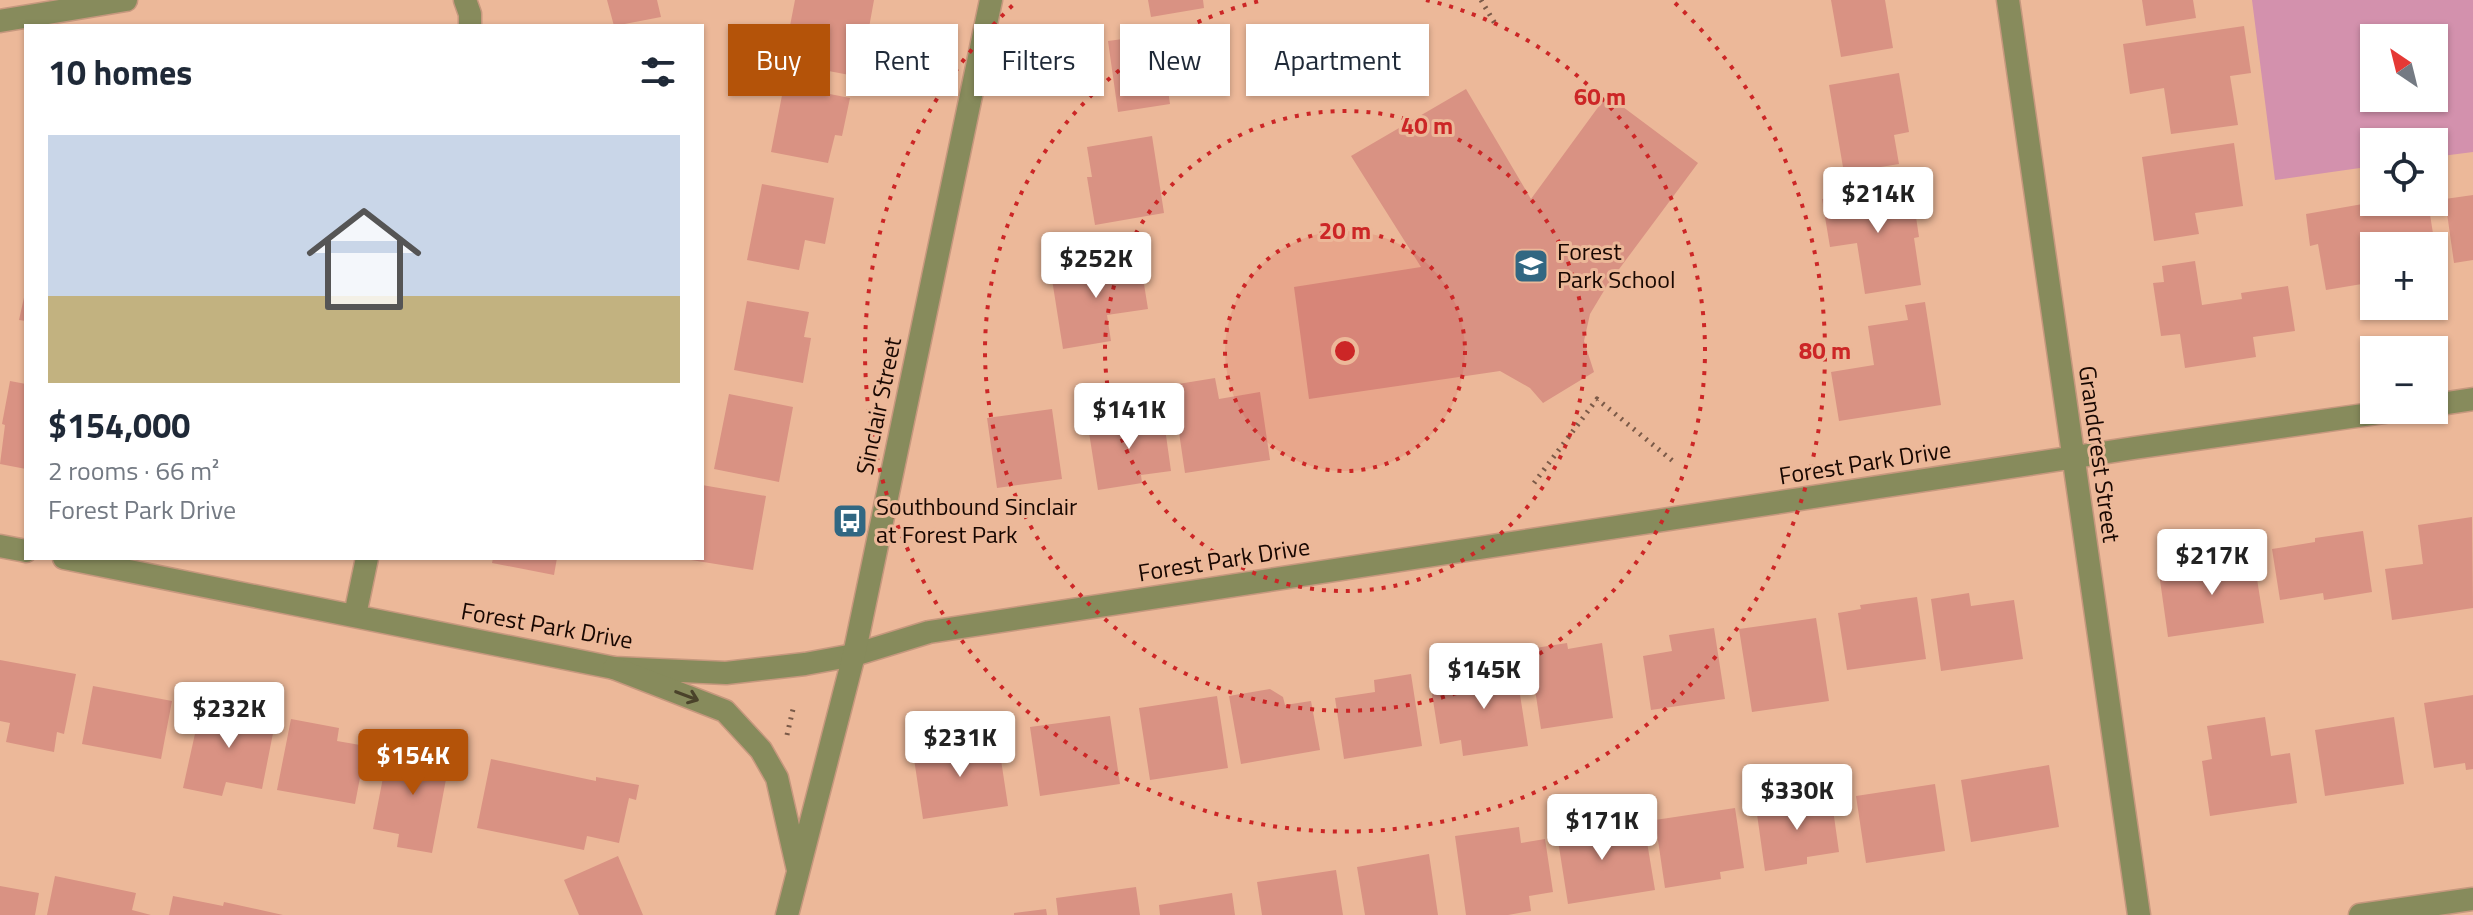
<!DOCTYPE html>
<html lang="en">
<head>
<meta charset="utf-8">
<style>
  body { margin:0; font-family:"Titillium Web",sans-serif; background:#f2f2f3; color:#1f2937; height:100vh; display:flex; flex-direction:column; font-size:30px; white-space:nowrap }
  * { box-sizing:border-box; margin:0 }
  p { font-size:26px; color:#747a83 }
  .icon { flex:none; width:44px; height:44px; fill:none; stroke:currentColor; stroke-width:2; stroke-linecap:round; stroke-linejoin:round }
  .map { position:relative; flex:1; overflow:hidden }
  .panel { position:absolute; left:24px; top:24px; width:680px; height:536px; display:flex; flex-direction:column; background:#fff; border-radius:0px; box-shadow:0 2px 6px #0004 }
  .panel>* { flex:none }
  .banner { position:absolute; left:728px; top:24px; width:760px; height:72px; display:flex; gap:16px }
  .needle { width:52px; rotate:325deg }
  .fabs { position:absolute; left:2360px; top:24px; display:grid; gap:16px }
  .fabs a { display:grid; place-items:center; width:88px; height:88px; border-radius:0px; background:#fff; box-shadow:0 2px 6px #0004; font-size:40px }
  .price { position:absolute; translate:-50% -68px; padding:0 18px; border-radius:8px; background:#fff; color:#222; font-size:26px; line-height:52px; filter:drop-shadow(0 2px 4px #0008) }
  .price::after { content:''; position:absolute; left:50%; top:48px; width:24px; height:18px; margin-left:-12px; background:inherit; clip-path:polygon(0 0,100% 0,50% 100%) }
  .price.on { background:#b45309; color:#fff }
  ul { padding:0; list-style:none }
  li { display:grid; align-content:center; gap:16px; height:424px; padding:0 24px }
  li+li { border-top:2px solid #e0e1e3 }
  li span { display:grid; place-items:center; height:248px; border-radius:0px; color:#555 }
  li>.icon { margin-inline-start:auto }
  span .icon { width:144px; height:144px; fill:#fffc; stroke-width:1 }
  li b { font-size:34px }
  h2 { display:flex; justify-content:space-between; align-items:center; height:96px; padding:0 24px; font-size:34px }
  .pill { padding:0 28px; border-radius:0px; background:#fff; box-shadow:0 2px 6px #0004; font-size:28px; line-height:72px }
  .pill.on { background:#b45309; color:#fff }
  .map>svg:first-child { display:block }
  .green { fill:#d391ad; fill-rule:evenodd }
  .building { fill:#d99283 }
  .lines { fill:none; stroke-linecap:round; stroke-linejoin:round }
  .minor-casing { stroke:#c6987e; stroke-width:25 }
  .tertiary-casing { stroke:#c6987e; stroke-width:25 }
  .path { stroke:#7b5a48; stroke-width:5; stroke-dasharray:2 6; stroke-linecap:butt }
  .minor { stroke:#878b5c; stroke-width:22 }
  .tertiary { stroke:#878b5c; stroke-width:22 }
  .oneway { stroke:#4a422a }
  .ring { fill:none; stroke:#cc2626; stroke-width:4; stroke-dasharray:4 8 }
  .labels { text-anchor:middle; stroke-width:6; stroke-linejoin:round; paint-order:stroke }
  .poi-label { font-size:24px; fill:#180701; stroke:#ecb899; text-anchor:start }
  .street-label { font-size:24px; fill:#180701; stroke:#ecb899 }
  .centre { fill:#cc2626; stroke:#ecb899; stroke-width:4 }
  .ring-label { font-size:24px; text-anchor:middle; font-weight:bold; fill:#cc2626; stroke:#ecb899; stroke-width:6; stroke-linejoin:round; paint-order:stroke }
</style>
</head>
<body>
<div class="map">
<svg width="2473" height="915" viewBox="0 0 2473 915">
  <rect width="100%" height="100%" fill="#ecb899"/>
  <path class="green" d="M2252,0H2473V152L2434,157V142H2374V166L2275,180ZM2374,38H2434V98H2374Z"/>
  <path class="building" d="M607,0H657L661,17L614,26Z
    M795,0H874L860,77L792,64L798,32L789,31Z
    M1148,0H1203L1204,8L1151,17Z
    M1831,0H1885L1893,48L1841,57Z
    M2142,0H2193L2196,18L2146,26Z
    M2244,26L2251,73L2230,76L2238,125L2171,134L2164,88L2130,94L2123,44Z
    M1160,34L1170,104L1118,112L1108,41Z
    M1899,73L1909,132L1894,135L1899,164L1844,173L1829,85Z
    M784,85L850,98L842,136L835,135L828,163L771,152Z
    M1466,89L1531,199L1607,95L1698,163L1608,284L1590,314L1584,341L1594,372L1543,403L1530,388L1500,371L1309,399L1294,287L1421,267L1351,156Z
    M1152,136L1164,213L1095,225L1087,177H1092L1087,147Z
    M2234,143L2243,206L2195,213L2199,234L2154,241L2142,157Z
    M762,184L834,198L825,244L805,240L799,270L747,260Z
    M1911,184L1919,237L1914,238L1921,285L1865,294L1857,243L1830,247L1822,199Z
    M2473,195V260L2454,263L2445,199Z
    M2374,202H2380L2381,205L2398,202H2428L2435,246H2374V282L2326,290L2318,244L2310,246L2306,214Z
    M1140,259L1148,309L1107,315L1111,341L1063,349L1051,273Z
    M2195,261L2202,305L2242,299L2241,293L2288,286L2295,331L2253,337L2256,357L2185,368L2180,334L2161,336L2153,283L2164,282L2162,266Z
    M25,293H26V321L19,320Z
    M747,301L809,312L804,337L811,338L803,383L734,370Z
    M1925,302L1941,405L1839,421L1831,372L1874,365L1868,326L1908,320L1905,305Z
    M1215,378L1219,399L1260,392L1270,460L1185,473L1172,385Z
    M10,381L26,384V469L0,464L5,425L2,424Z
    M729,394L793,407L779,482L714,469Z
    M1052,409L1062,479L997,488L987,418Z
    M1163,414L1171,471L1141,475L1142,483L1098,490L1088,426Z
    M702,485L766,496L753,570L691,560L702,558Z
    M2472,517L2473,608L2392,620L2385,569L2423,564L2418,525Z
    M2363,531L2372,592L2324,600L2323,593L2280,600L2272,549L2315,542V538Z
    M2253,554L2264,623L2168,637L2159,573L2217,564L2216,560Z
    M493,558H557L554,575L492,563Z
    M1969,593L1971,606L2014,600L2023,659L1941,671L1931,599Z
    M1917,597L1926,659L1847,670L1838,613L1861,609L1860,605Z
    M1816,618L1829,701L1752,712L1739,629Z
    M1714,628L1725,699L1651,710L1643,656L1672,651L1669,635Z
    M1567,643L1568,649L1602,643L1613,718L1541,729L1529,649Z
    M1514,656L1528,746L1463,756L1461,740L1440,744L1432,694L1477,687L1473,663Z
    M0,660L76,674L64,734L57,732L54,752L6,742L10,723L0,721Z
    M1411,674L1422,746L1344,759L1335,698L1375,692L1374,680Z
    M93,686L172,701L161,759L82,744Z
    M1270,689L1283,697L1285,705L1311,701L1320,750L1241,764L1229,696Z
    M2473,695V769L2466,770L2465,763L2434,768L2424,703Z
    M1217,696L1228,768L1150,780L1139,708Z
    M202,702L276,718L262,789L226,782L222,796L183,788Z
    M1110,716L1120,784L1040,796L1030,727Z
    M2265,717L2271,756L2290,753L2297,803L2210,816L2202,761L2212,759L2207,726Z
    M2394,717L2404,784L2325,796L2315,730Z
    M291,719L339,728L337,741L366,746L355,804L277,790Z
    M998,740L1008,806L923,819L913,752Z
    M389,747L419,753L421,747L451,753L432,853L397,847L399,834L373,829Z
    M491,759L596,781V777L639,785L636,800L629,798L619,843L587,836L584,850L477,828Z
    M2049,765L2059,827L1971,842L1961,780Z
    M1935,784L1945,851L1866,863L1856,796Z
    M1831,795L1839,852L1807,857V864L1765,871L1756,807Z
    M1735,808L1744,868L1720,872L1721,879L1665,888L1655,820Z
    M1621,818L1625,845L1647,842L1655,890L1568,904L1556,828Z
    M1519,827L1521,843L1545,839L1553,892L1529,896L1531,911L1508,915H1466L1455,836Z
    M1429,854L1438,915H1365L1357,867Z
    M618,856L643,915H579L564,880Z
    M1336,870L1343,915H1262L1257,882Z
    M55,876L136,893L132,910L151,915H47Z
    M0,886L39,893L35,915H0Z
    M1136,887L1140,915H1058L1056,898Z
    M1232,893L1235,915H1160L1159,905Z
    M173,896L223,906L224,902L283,915H169Z
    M1046,909L1047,915H1014V913Z"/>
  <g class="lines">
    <defs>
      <path id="minor" d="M465,0L470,14V26
        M2008,0L2139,915
        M0,21L126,0
        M2434,405L2473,399
        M0,546L26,551
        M64,558L614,668L726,673L805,664L854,655L929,632L2134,448L2399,410
        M355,615L367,558
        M2360,915L2473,899"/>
      <path id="tertiary" d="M614,668L725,711L761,750L777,778L798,870
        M787,915L854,655L991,0"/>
    </defs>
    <use href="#minor" class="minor-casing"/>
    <use href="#tertiary" class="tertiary-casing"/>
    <path class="path" d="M1481,0L1497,27
      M1534,483L1597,399L1674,462
      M787,735L794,705"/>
    <use href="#minor" class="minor"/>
    <use href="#tertiary" class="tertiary"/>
  </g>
  <defs><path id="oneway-shaft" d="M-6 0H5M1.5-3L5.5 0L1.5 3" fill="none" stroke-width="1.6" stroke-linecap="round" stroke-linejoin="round" transform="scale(2)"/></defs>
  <use class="oneway" href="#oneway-shaft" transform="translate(687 696) rotate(21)"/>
  <circle cx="1345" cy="351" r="120" fill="#cc2626" fill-opacity=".12"/>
  <g class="ring">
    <circle cx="1345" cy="351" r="120"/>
    <circle cx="1345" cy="351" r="240"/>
    <path d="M1426 0A360 360 0 1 1 1264 0"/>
    <path d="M1675 3A480 480 0 1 1 1015 3"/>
  </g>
  <defs>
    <symbol id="school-square" viewBox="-11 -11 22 22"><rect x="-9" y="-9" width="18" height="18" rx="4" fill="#316782" stroke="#ecb899"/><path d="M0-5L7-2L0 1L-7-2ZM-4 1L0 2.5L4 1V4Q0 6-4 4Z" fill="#fff"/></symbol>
    <symbol id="bus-square" viewBox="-11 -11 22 22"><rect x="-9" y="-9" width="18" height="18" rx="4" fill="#316782" stroke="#ecb899"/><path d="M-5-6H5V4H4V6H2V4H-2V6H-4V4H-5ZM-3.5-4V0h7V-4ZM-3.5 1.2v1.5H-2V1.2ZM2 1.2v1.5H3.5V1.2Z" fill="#fff"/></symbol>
  </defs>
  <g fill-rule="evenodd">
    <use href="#school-square" x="1511" y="246" width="40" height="40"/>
    <use href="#bus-square" x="830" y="501" width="40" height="40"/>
  </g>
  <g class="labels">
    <g class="poi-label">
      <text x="1557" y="260">Forest<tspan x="1557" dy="28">Park School</tspan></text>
      <text x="876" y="515">Southbound Sinclair<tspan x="876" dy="28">at Forest Park</tspan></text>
    </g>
    <g class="street-label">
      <text transform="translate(879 406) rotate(-78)" y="8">Sinclair Street</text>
      <text transform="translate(2099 454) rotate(82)" y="8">Grandcrest Street</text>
      <text transform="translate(1865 463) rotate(-9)" y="8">Forest Park Drive</text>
      <text transform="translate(1224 560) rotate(-9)" y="8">Forest Park Drive</text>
      <text transform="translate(547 626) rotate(10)" y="8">Forest Park Drive</text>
    </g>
  </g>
  <circle cx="1345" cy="351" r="12" class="centre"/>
  <g class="ring-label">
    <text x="1600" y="105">60 m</text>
    <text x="1427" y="134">40 m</text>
    <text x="1345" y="239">20 m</text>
    <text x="1825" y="359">80 m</text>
  </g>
</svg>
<div class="fabs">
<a><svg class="needle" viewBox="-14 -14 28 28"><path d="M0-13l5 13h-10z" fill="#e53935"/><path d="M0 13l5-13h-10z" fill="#747a83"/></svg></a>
<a><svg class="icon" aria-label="locate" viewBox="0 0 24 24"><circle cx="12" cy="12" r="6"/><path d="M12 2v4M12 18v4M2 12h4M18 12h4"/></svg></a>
<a>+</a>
<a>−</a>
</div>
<b class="price" style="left:1878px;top:235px">$214K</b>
<b class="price" style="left:1096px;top:300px">$252K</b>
<b class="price" style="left:1129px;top:451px">$141K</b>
<b class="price" style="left:2212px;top:597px">$217K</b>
<b class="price" style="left:1484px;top:711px">$145K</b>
<b class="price" style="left:229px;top:750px">$232K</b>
<b class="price" style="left:960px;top:779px">$231K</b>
<b class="price on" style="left:413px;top:797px">$154K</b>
<b class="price" style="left:1797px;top:832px">$330K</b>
<b class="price" style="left:1602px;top:862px">$171K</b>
<div class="banner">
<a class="pill on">Buy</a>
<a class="pill">Rent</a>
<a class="pill">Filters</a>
<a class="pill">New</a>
<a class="pill">Apartment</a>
</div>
<section class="panel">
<h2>10 homes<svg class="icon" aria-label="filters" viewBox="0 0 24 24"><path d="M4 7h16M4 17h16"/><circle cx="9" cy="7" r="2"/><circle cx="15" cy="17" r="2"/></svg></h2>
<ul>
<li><span style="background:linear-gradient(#c9d6e8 65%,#c2b280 0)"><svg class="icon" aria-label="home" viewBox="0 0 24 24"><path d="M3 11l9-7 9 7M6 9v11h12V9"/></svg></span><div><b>$154,000</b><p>2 rooms · 66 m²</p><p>Forest Park Drive</p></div></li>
</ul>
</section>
</div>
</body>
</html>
